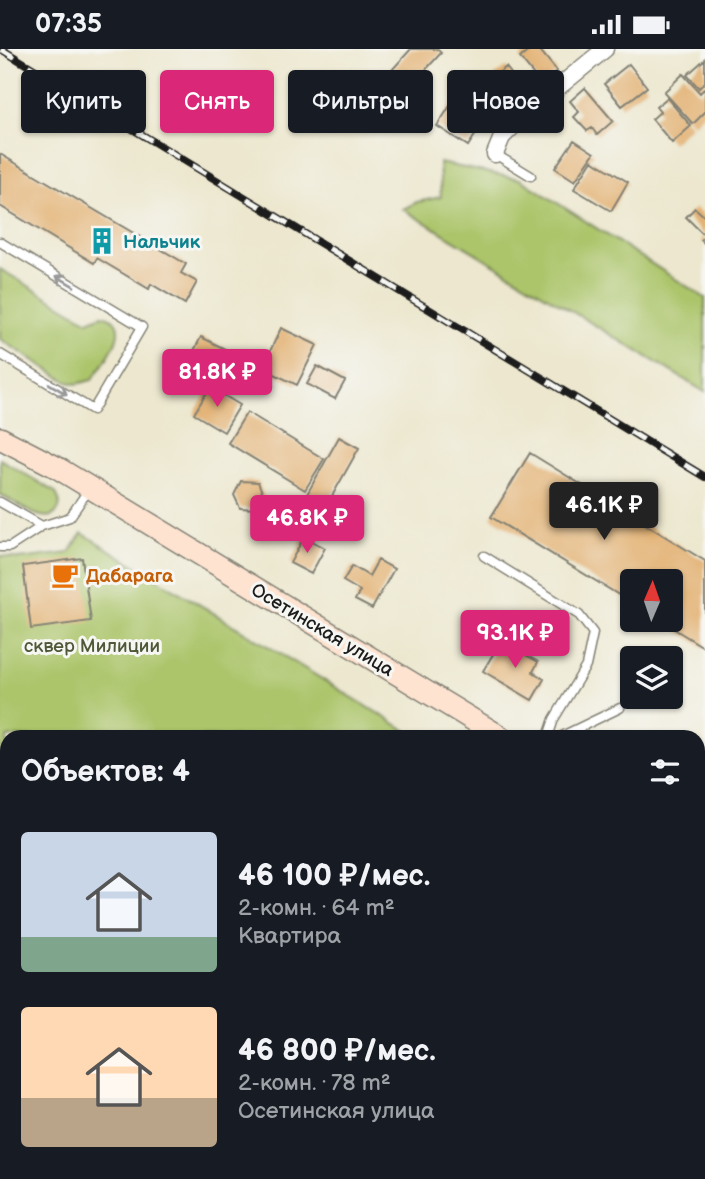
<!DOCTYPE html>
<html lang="ru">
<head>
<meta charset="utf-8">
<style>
  body { margin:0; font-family:"Balsamiq Sans",sans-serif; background:#242831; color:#f1f3f6; height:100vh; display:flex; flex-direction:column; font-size:26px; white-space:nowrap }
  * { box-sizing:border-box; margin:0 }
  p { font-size:23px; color:#9ea1a6 }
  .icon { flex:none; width:38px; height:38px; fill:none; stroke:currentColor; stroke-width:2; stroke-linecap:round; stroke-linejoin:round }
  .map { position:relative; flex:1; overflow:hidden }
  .sheet { position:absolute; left:0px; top:681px; width:705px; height:450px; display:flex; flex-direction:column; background:#171b24; border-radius:21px 21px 0 0; box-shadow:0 2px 5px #0004 }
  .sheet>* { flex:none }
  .guide { position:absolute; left:21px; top:21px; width:663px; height:63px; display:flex; gap:14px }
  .needle { width:46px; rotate:2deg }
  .controls { position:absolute; left:620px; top:520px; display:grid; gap:14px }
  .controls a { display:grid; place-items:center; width:63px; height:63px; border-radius:7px; background:#171b24; box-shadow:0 2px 5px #0004; font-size:35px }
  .price { position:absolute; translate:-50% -60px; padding:0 16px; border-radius:7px; background:#db2777; color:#fff; font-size:23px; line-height:46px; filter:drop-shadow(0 2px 4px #0008) }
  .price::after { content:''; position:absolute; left:50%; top:42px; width:21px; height:16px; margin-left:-10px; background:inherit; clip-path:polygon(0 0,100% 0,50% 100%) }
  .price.active { background:#222; color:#fff }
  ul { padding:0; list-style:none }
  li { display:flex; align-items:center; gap:21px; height:175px; padding:0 21px }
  li span { display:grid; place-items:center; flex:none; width:196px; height:140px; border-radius:7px; color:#555 }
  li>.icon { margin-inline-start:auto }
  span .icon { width:84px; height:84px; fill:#fffc; stroke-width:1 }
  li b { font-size:30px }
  h2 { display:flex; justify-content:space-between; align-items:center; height:84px; padding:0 21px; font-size:30px }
  .chip { padding:0 24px; border-radius:7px; background:#171b24; box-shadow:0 2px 5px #0004; font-size:24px; line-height:63px }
  .chip.active { background:#db2777; color:#fff }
  .status { display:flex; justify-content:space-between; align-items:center; height:49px; padding:0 35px; background:#171b24; direction:ltr }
  .status svg { height:19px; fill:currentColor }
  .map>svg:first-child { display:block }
  .green { fill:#acc56a; stroke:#647043; stroke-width:2 }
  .building { fill:#e3b274 }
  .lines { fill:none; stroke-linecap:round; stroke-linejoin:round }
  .service-casing { stroke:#848275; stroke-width:11 }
  .minor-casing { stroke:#848275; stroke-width:19 }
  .secondary-casing { stroke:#848275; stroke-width:24 }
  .service { stroke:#fff; stroke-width:8 }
  .minor { stroke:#fff; stroke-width:16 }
  .secondary { stroke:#fee3d1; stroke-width:21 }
  .rail-casing { stroke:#1c1c1c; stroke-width:8 }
  .rail { stroke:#f6f6f2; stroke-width:5; stroke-dasharray:16; stroke-linecap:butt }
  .oneway { stroke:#999 }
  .labels { text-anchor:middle; stroke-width:6; stroke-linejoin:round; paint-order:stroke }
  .culture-label { font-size:19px; font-weight:bold; fill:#0d838f; stroke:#f6f6f2; text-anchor:start }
  .food-label { font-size:19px; font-weight:bold; fill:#c56008; stroke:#f6f6f2; text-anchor:start }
  .street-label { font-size:19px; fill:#1c1c1c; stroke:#f6f6f2 }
  .park-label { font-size:19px; fill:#4e5737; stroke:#f6f6f2 }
</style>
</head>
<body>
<div class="status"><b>07:35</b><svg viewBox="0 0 49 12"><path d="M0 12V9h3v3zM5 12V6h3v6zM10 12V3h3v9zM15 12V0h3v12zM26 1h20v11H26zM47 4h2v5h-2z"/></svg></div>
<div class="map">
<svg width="705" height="1130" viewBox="0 0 705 1130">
  <rect width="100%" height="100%" fill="#f6f6f2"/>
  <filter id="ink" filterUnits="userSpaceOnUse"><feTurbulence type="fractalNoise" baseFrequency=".0143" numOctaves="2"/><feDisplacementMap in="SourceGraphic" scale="14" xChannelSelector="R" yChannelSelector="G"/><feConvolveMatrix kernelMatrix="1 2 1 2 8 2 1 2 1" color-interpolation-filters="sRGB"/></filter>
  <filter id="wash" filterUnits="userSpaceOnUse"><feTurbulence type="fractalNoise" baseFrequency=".00686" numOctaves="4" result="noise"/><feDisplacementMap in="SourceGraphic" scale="28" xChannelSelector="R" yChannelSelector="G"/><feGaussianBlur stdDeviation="1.57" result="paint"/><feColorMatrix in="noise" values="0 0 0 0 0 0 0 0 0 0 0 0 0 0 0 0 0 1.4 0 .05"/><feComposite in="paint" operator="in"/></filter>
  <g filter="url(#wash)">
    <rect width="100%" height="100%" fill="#ece7ce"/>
    <path class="green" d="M439,114L520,130L705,249V343L403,160L417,153L441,148Z
      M0,220L88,272L102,266C139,273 102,316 92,331L77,335L68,333L0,290Z
      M0,410L55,443C60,451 62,457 56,464C44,477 13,452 0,445Z
      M82,484L417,688H7V1087L0,1076V507L20,510L69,504Z"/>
    <g id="blocks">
      <path class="building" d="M411,0H437L441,4L390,60L365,38L375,27L382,32Z
        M531,0H539L557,22L541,35L520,9Z
        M705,10V33L699,39L687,26Z
        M629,15L647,38L622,57L604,35Z
        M506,18L522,39L497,58L481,38Z
        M683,25L700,44L705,39V63L693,75L664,43Z
        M585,39L613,72L597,86L592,79L587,82L574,68L579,63L570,52Z
        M461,40L492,60L468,97L437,77Z
        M667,49L691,77L672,94L652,70L660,63L656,58Z
        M399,55L430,72L425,81L394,64Z
        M574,91L594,104L575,132L555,119Z
        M0,105L186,215L181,224L197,233L185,255L151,235L149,240L97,209L94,214L0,157Z
        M592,111L628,133L611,162L574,140Z
        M695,159L705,168V195L701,191L705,187L686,168Z
        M281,279L317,296L297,336L262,319Z
        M201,288L225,300L211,327L187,315Z
        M317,317L345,332L335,350L307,335Z
        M210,338L240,356L224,383L194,365Z
        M247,363L324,410L305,441L228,394Z
        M339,388L359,399L313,481L293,470Z
        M530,404L705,512V599L658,570H670V532H632V554L491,468Z
        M241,432L258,433L264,448L256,460L240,459L234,446Z
        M304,488L325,499L311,525L290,514Z
        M82,509L91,572L31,580L23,517Z
        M378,511L394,520L372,560L355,551L360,542L343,532L352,517L369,527Z
        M501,592L538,613L533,623L544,630L532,651L483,622Z
        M698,925L705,933V989L698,981Z
        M705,1107V1130H680L687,1124H698V1113Z
        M258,1124H323L316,1130H251Z
        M498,1124H526L528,1126L522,1130H504Z
        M537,1124H575L579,1129L529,1130Z"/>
    </g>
  </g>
  <g filter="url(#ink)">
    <use href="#blocks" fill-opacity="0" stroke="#848275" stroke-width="2"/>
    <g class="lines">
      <defs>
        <path id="service" d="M495,105L531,127
          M0,193L142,278L93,361L0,305
          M0,453L42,477L10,498H0
          M42,477L70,468L89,440
          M484,507L579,566L593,584L586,617L554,670L548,688
          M560,688L620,659
          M461,1124L466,1130
          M172,1130L179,1124
          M210,1130L218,1124
          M343,1130L350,1124"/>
        <path id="minor" d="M495,105L502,88L522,68L605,0
          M698,1001L705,1009
          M0,1091L7,1099
          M27,1124L33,1130
          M436,1130L443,1124"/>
        <path id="secondary" d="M0,389L56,418L501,688
          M698,810L705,815
          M48,1130L55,1124"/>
      </defs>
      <use href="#service" class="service-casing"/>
      <use href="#minor" class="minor-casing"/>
      <use href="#secondary" class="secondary-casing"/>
      <use href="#service" class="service"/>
      <use href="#minor" class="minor"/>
      <use href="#secondary" class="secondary"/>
      <defs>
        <path id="rail" d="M1,0L705,428"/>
      </defs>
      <use href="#rail" class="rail-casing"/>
      <use href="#rail" class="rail"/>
    </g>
    <defs><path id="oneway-shaft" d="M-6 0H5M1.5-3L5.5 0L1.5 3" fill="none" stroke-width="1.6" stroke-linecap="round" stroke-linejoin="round" transform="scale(1.75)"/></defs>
    <g class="oneway">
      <use href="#oneway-shaft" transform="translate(65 232) rotate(-149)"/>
      <use href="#oneway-shaft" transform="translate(58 340) rotate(31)"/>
    </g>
  </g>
  <defs>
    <symbol id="building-bare" viewBox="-9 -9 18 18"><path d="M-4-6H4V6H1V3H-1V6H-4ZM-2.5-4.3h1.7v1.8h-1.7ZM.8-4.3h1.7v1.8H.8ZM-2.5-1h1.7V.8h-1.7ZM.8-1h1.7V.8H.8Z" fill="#0f9aa8" stroke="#f6f6f2" stroke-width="2.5" paint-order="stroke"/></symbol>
    <symbol id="cafe-bare" viewBox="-9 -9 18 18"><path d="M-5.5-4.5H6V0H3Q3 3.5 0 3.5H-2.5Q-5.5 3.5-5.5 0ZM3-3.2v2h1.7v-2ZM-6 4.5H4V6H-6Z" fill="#e8710a" stroke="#f6f6f2" stroke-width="2.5" paint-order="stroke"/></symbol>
  </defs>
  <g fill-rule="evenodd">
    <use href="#building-bare" x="83" y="173" width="38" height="38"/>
    <use href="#cafe-bare" x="46" y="507" width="38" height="38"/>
  </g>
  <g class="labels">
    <g class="culture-label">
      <text x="123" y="199">Нальчик</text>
    </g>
    <g class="food-label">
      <text x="86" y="533">Дабарага</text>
    </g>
    <g class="street-label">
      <text transform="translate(323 580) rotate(31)" y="7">Осетинская улица</text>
    </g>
    <g class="park-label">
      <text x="92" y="603">сквер Милиции</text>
    </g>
  </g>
</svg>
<div class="controls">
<a><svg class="needle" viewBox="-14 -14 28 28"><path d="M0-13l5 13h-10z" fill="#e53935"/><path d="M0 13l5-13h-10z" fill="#9ea1a6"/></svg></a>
<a><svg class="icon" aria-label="layers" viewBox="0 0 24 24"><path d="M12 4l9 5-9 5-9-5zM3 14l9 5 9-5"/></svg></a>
</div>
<b class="price" style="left:217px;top:360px">81.8K ₽</b>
<b class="price active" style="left:604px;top:493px">46.1K ₽</b>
<b class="price" style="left:307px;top:506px">46.8K ₽</b>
<b class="price" style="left:515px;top:621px">93.1K ₽</b>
<div class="guide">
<a class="chip">Купить</a>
<a class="chip active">Снять</a>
<a class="chip">Фильтры</a>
<a class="chip">Новое</a>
</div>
<section class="sheet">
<h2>Объектов: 4<svg class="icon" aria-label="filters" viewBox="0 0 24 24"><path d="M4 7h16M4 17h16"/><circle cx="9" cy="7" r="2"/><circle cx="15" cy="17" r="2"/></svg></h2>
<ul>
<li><span style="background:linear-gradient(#c9d6e8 75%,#7fa58c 0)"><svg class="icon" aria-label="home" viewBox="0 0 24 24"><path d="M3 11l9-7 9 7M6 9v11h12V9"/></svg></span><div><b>46 100 ₽/мес.</b><p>2-комн. · 64 m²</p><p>Квартира</p></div></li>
<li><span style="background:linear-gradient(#ffd9b3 65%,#b9a48a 0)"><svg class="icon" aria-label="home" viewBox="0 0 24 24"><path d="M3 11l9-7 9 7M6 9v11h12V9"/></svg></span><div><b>46 800 ₽/мес.</b><p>2-комн. · 78 m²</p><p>Осетинская улица</p></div></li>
</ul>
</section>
</div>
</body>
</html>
